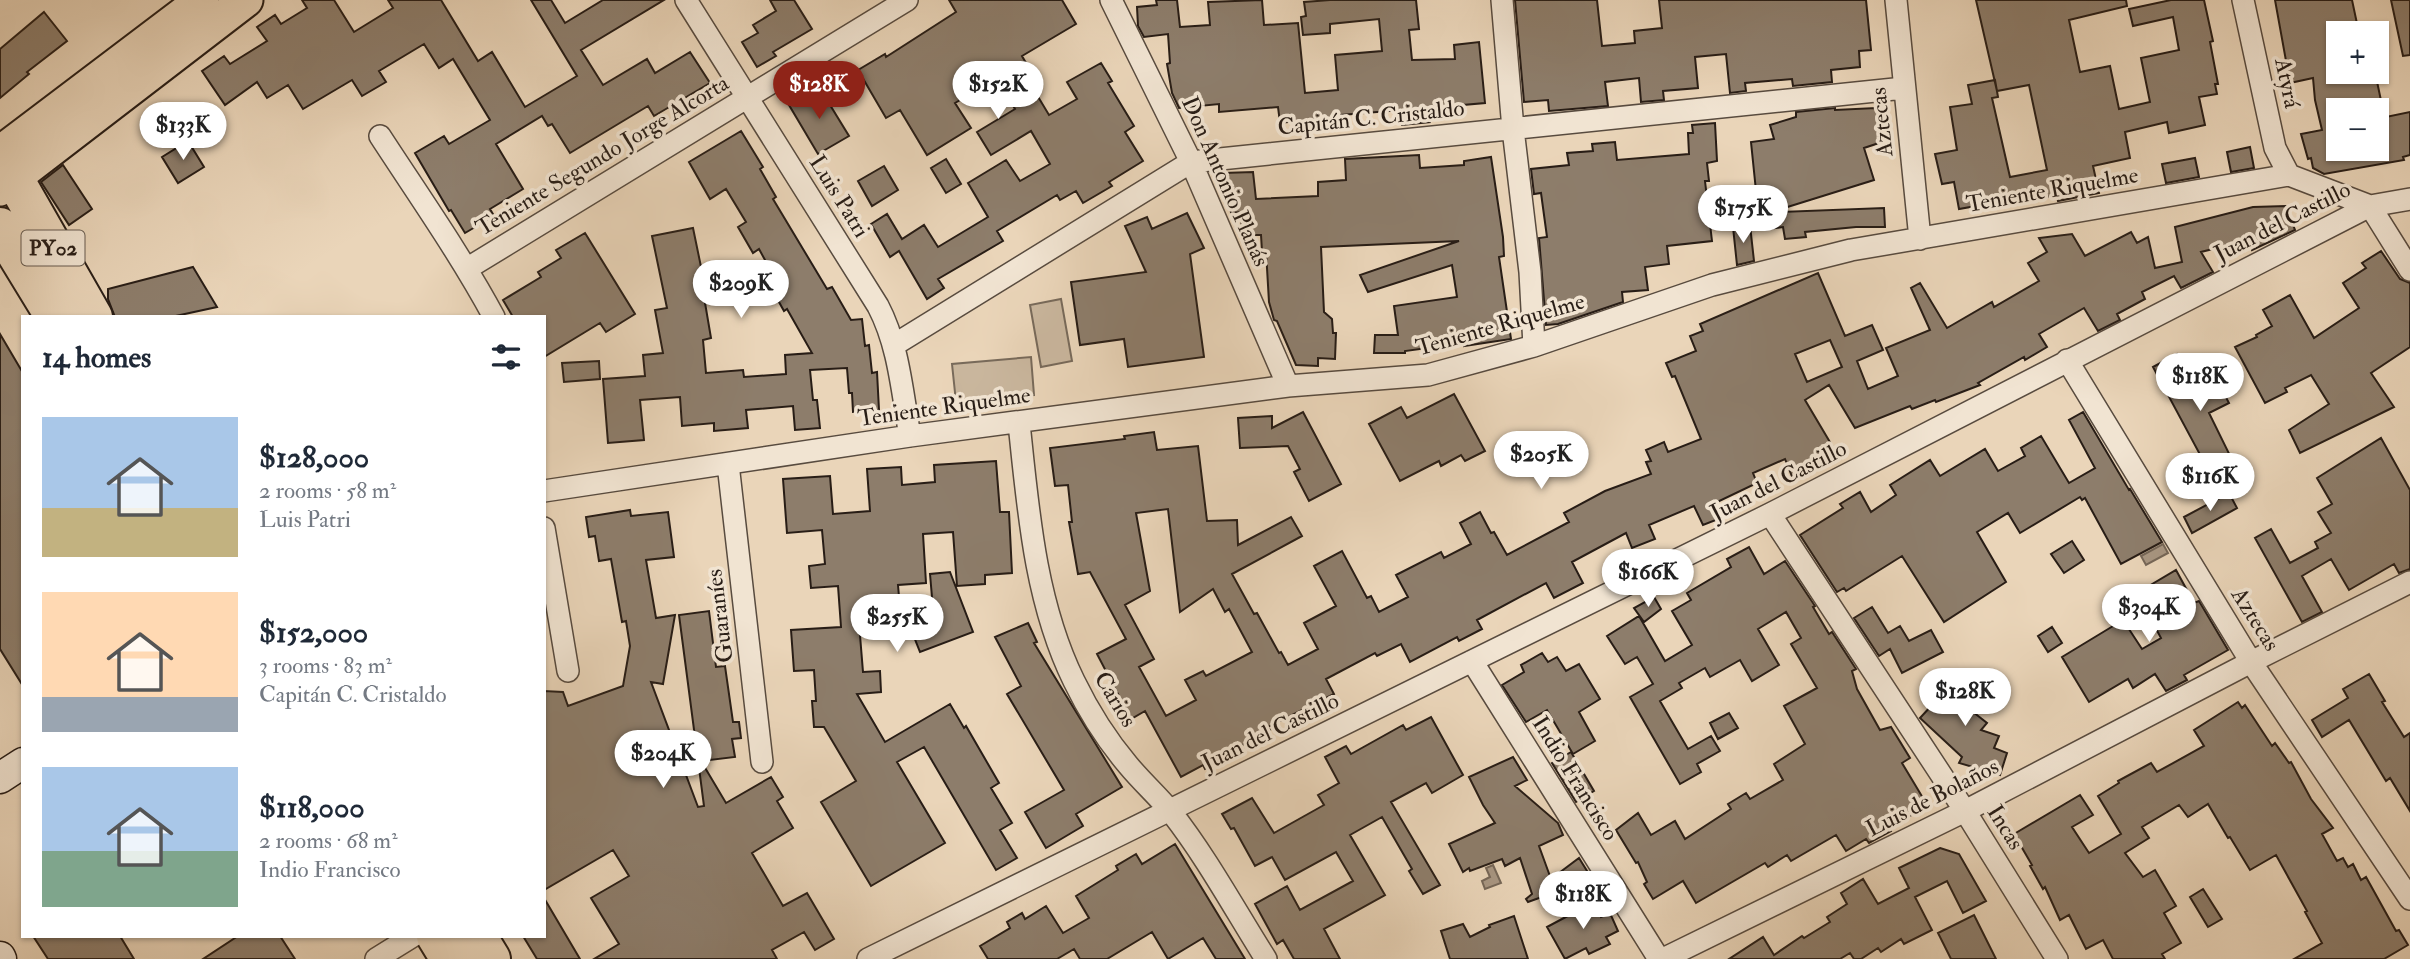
<!DOCTYPE html>
<html lang="en">
<head>
<meta charset="utf-8">
<style>
  body { margin:0; font-family:"IM FELL Double Pica",serif; background:#f2f2f3; color:#1f2937; height:100vh; display:flex; flex-direction:column; font-size:26px; white-space:nowrap }
  * { box-sizing:border-box; margin:0 }
  p { font-size:23px; color:#747a83 }
  .icon { flex:none; width:38px; height:38px; fill:none; stroke:currentColor; stroke-width:2; stroke-linecap:round; stroke-linejoin:round }
  .map { position:relative; flex:1; overflow:hidden }
  .panel { position:absolute; left:21px; top:315px; width:525px; height:623px; display:flex; flex-direction:column; background:#fff; border-radius:0px; box-shadow:0 2px 5px #0004 }
  .panel>* { flex:none }
  .controls { position:absolute; left:2326px; top:21px; display:grid; gap:14px }
  .controls a { display:grid; place-items:center; width:63px; height:63px; border-radius:0px; background:#fff; box-shadow:0 2px 5px #0004; font-size:35px }
  .price { position:absolute; translate:-50% -60px; padding:0 16px; border-radius:24px; background:#fff; color:#222; font-size:23px; line-height:46px; filter:drop-shadow(0 2px 4px #0008) }
  .price::after { content:''; position:absolute; left:50%; top:42px; width:21px; height:16px; margin-left:-10px; background:inherit; clip-path:polygon(0 0,100% 0,50% 100%) }
  .price.selected { background:#8f2418; color:#fff }
  ul { padding:0; list-style:none }
  li { display:flex; align-items:center; gap:21px; height:175px; padding:0 21px }
  li span { display:grid; place-items:center; flex:none; width:196px; height:140px; border-radius:0px; color:#555 }
  li>.icon { margin-inline-start:auto }
  span .icon { width:84px; height:84px; fill:#fffc; stroke-width:1 }
  li b { font-size:30px }
  h2 { display:flex; justify-content:space-between; align-items:center; height:84px; padding:0 21px; font-size:30px }
  .map>svg:first-child { display:block }
  .green { fill:#c9b69d; stroke:#786a5a; stroke-width:2 }
  .water { fill:#a89682; stroke:#756657; stroke-width:2 }
  .building { fill:#8d7d6b; stroke:#281d16; stroke-width:2; fill-rule:evenodd }
  .lines { fill:none; stroke-linecap:round; stroke-linejoin:round }
  .street-casing { stroke:#584b3f; stroke-width:24 }
  .secondary-casing { stroke:#281d16; stroke-width:33 }
  .primary-casing { stroke:#281d16; stroke-width:37 }
  .highway-casing { stroke:#281d16; stroke-width:42 }
  .street { stroke:#f1e4d2; stroke-width:21 }
  .secondary { stroke:#f1e4d2; stroke-width:30 }
  .primary { stroke:#ead5b9; stroke-width:33 }
  .highway { stroke:#ead5b9; stroke-width:38 }
  .labels { text-anchor:middle; stroke-width:7; stroke-linejoin:round; paint-order:stroke }
  .shield { fill:#f1e4d2; stroke:#64594e; stroke-width:2 }
  .shield-label { font-size:21px; font-weight:bold; fill:#281d16 }
  .street-label { font-size:23px; fill:#281d16; stroke:#f1e4d2 }
</style>
</head>
<body>
<div class="map">
<svg width="2410" height="959" viewBox="0 0 2410 959">
  <rect width="100%" height="100%" fill="#ead5b9"/>
  <filter id="stains"><feTurbulence type="fractalNoise" baseFrequency=".00286" numOctaves="4"/><feColorMatrix values="0 0 0 0 .2 0 0 0 0 .09 0 0 0 0 .02 0 0 0 .5 -.17"/></filter>
  <radialGradient id="worn" r=".72"><stop offset=".6" stop-color="#630" stop-opacity="0"/><stop offset="1" stop-color="#630" stop-opacity=".3"/></radialGradient>
  <path class="green" d="M1061,299L1072,361L1041,367L1030,305Z
    M1031,357L1034,395L956,402L952,364Z"/>
  <path class="water" d="M2163,544L2168,553L2146,565L2141,556Z
    M1493,865L1501,883L1485,889L1482,881L1490,877L1486,868Z"/>
  <path class="building" d="M302,0H334L354,32L393,8L388,0H441L478,61L492,52L525,107L577,76L531,0H551L565,23L603,0H664L581,50L603,85L647,59L655,73L690,52L710,83L654,116L648,106L570,153L552,124L548,126L542,116L496,144L523,189L490,209L494,216L465,233L451,210L449,211L415,153L444,136L449,144L490,120L453,59L439,68L424,44L379,71L386,82L362,96L352,80L303,109L288,85L267,98L257,82L225,105L202,71L224,56L230,64L267,41L257,27L275,15L281,24L307,8Z
    M770,0H794L812,29L773,52L776,56L757,67L742,42L758,33L753,25L776,11Z
    M949,0H1062L1076,24L1022,56L1037,82L1031,85L1049,115L1077,99L1067,82L1101,63L1112,81L1108,83L1134,126L1125,132L1143,161L1109,182L1112,186L1083,203L1076,191L1060,200L1057,195L997,231L1003,241L938,279L944,288L927,299L899,251L890,257L871,224L887,214L902,239L924,225L938,247L988,217L968,183L1006,160L1020,181L1050,164L1031,131L991,155L977,132L1015,109L997,79L955,103L971,128L927,155L900,110L886,118L858,70L885,54L886,57L956,12Z
    M1156,0H1177L1180,27L1210,25L1208,2L1262,0L1264,25L1298,23L1305,93L1338,90L1335,55L1382,51L1379,19L1330,24V33L1303,35L1301,17L1306,16L1304,2L1330,0H1416L1419,29L1409,30L1412,60L1455,59L1454,45L1479,42L1485,103L1429,108L1430,122L1402,125L1401,110L1341,115L1342,126L1308,130L1307,120L1280,123L1278,107L1219,112V104L1179,108L1172,93L1167,64L1170,63L1168,34L1144,37L1138,26L1137,7L1157,5Z
    M1515,0H1597L1602,46L1635,43L1634,31L1662,28L1659,0H1866L1871,50L1859,51L1860,67L1831,70L1832,82L1793,86L1792,79L1745,83L1746,91L1730,93L1726,54L1695,57L1698,88L1663,91L1664,100L1641,102L1639,78L1605,82L1608,106L1549,111L1548,100L1524,102Z
    M1976,0H2126L2127,6L2069,20L2080,72L2110,66L2119,109L2150,102L2141,58L2179,50L2173,17L2133,26L2129,9L2171,0H2204L2213,41L2210,42L2218,84H2215L2217,94L2199,97L2205,125L2169,133L2167,122L2125,132L2130,158L2093,166L2099,193L2058,201L2057,195L2033,199L2032,196L1959,209L1954,182L1942,184L1935,154L1957,150L1950,107L1972,104L1968,85L1995,80L1998,97L1992,98L2010,177L2047,170L2029,85L1997,91Z
    M2275,0H2352L2359,33H2335L2338,46V72H2375L2383,110H2338V149H2376V119L2410,112V155L2403,157L2404,160L2324,174L2313,168L2311,158L2308,159L2301,134L2322,130L2315,100L2313,78L2290,83Z
    M2391,0H2410V55L2403,56Z
    M44,12L67,41L27,72L29,74L0,98V49Z
    M819,87L849,136L818,154L789,105Z
    M1835,108V110L1876,108L1885,141L1864,148L1874,180L1781,209V212L1884,208L1885,227H1856L1805,232L1806,237L1785,239L1783,227L1760,230L1751,142L1774,139L1770,125L1796,117V112Z
    M1715,123L1717,161L1707,163L1709,181H1705L1712,241L1667,246L1669,264L1645,267L1648,290L1622,292L1623,302L1558,324L1546,325L1539,238L1547,237L1541,193L1534,194L1531,169L1569,165L1567,153L1593,151L1592,144L1615,142L1617,160L1689,154L1688,133H1693L1692,125Z
    M741,131L763,167L760,169L776,197L773,199L827,289L832,287L851,320L862,319L865,346L869,345L872,373L877,372L879,410L853,412L852,393H849L847,368L810,370L813,400H817L820,428L795,430L793,406L746,410L748,428L714,431V423L682,426L680,397L640,400L644,440L608,443L603,379L645,376L643,355L663,353L655,310L667,308L652,236L693,228L706,291H703L711,338L703,340L706,373L743,370L744,377L786,374L785,355L812,353L787,309L784,311L770,286L777,282L759,249L753,253L738,227L746,222L726,189L710,199L689,162Z
    M188,141L204,167L178,183L162,157Z
    M2250,147L2254,168L2231,172L2227,152Z
    M1419,155L1420,168L1464,165V161L1491,157L1503,237L1504,256L1499,257L1511,339L1464,346V343L1405,351V353H1374L1375,335H1398L1394,306L1457,297L1452,265L1368,292L1360,275L1459,241L1321,247L1324,312L1332,319L1333,333H1336L1335,359L1318,358V366L1296,365L1277,321L1274,320L1269,302L1266,251H1262L1261,235H1242L1241,212L1231,213L1230,204H1226L1223,173L1253,172L1256,199L1318,196V182L1346,180L1345,159Z
    M2195,158L2199,177L2166,183L2162,164Z
    M946,159L961,184L946,193L931,168Z
    M63,165L92,209L69,225L41,182Z
    M884,166L898,190L872,206L858,181Z
    M2286,206L2295,230L2252,250L2249,240L2201,252L2213,272L2181,288L2174,276L2142,292L2145,299L2117,314L2120,320L2098,331L2084,308L2039,334L2047,347L2025,360L2024,357L1978,383L1980,385L1936,402L1935,400L1912,409L1910,406L1855,428L1829,385L1805,400L1840,459L1793,479L1785,459L1753,473L1757,483L1715,503L1721,518L1703,525L1694,506L1649,525L1655,539L1632,548L1626,533L1572,562L1583,583L1554,598L1546,583L1477,620L1482,629L1459,641L1457,637L1410,662L1401,644L1377,656L1375,653L1326,679L1334,694L1268,727L1270,730L1224,755L1226,758L1205,769L1203,765L1181,777L1145,711L1131,719L1097,654L1126,639L1090,572L1078,574L1069,522H1072L1068,485L1055,486L1050,448L1125,439L1124,436L1154,432L1157,450L1198,446L1207,521L1237,520L1238,545L1291,517L1302,536L1232,574L1254,614L1257,613L1279,653L1281,652L1288,665L1318,649L1304,623L1336,606L1314,566L1342,551L1367,598L1371,596L1379,612L1408,597L1396,575L1441,552L1444,558L1471,544L1460,523L1480,512L1491,533L1494,532L1507,555L1569,522L1564,513L1605,491L1651,474L1646,462L1651,461L1646,450L1664,442L1668,452L1701,439L1675,376L1672,377L1666,363L1696,351L1690,336L1703,331L1700,324L1818,273L1845,336L1872,325L1883,350L1857,361L1868,389L1898,376L1886,348L1930,330L1911,288L1920,283L1947,328L1992,302L1994,307L2039,281L2028,263L2047,252L2039,238L2072,234L2085,256L2131,232L2137,243L2148,237L2155,268L2182,262L2175,227L2253,207ZM1830,340L1842,367L1807,382L1795,354ZM1168,509L1180,612L1213,589L1225,612L1229,609L1252,652L1206,676L1203,671L1185,680L1196,700L1166,716L1139,667L1154,659L1125,605L1150,591L1136,513Z
    M1187,213L1204,248L1190,254L1204,357L1128,367L1124,339L1080,345L1071,282L1146,272L1125,226L1147,217L1152,229Z
    M1750,225L1754,261L1737,265L1733,227Z
    M585,233L635,314L606,332L600,323L544,357V317H513L503,300L541,277L538,272L561,258L556,250Z
    M2381,251L2400,279L2410,283V347L2371,373L2394,407L2300,453L2289,430L2329,404L2311,375L2285,388L2287,392L2265,403L2235,347L2257,337L2256,335L2272,326L2263,310L2290,295L2314,338L2359,308L2343,283L2366,268L2362,263Z
    M193,267L217,307L171,317H115L108,299V289Z
    M0,334L23,373V686L0,649Z
    M2177,354L2186,371L2206,360L2229,403L2209,413L2241,478L2219,490L2153,367Z
    M599,361L600,379L564,382L562,363Z
    M1454,394L1485,451L1465,461L1461,455L1441,466L1439,461L1400,481L1369,424L1401,407L1407,418Z
    M1303,412L1341,484L1309,501L1294,472L1300,469L1288,446L1240,448L1238,418L1272,416V428Z
    M2083,412L2129,490L2130,489L2162,542L2121,564L2085,498L2082,500L2080,497L2020,533L2008,513L1977,532L2006,582L1944,622L1902,556L1846,591L1844,588L1837,592L1800,535L1843,508L1840,504L1860,492L1871,512L1896,495L1890,485L1930,460L1940,476L1985,449L1998,471L2025,456L2021,448L2041,436L2069,483L2095,468L2069,420Z
    M2381,438L2410,490V569L2399,573L2394,564L2349,590L2331,559L2302,576L2322,612L2302,622L2255,538L2271,529L2290,563L2318,548L2315,542L2331,533L2318,512L2332,504L2317,478Z
    M996,461L1000,512H1009L1012,573L985,575V584L957,586L953,532L923,534L926,583L898,585L901,620L859,623L863,672L880,671L881,692L857,694L885,742L950,704L964,728L966,726L999,783L991,788L1012,823L1000,830L1017,858L996,870L924,747L897,762L945,843L871,886L821,802L856,781L824,727H814L812,701H816L814,670L794,671L791,630L841,627L838,586L811,588L809,566L825,564L822,530L787,533L783,479L830,476L833,514L870,511L867,469L901,467L902,485L935,482L934,465Z
    M2229,493L2237,508L2192,533L2184,517Z
    M630,510L631,516L668,512L674,557L646,560L656,618L675,615L663,684L651,682L698,807L704,806L679,615L709,611L716,667L725,666L733,722H739L741,738L732,739L735,757L701,761L726,803L771,777L783,797L777,801L793,828L752,853L783,906L807,893L834,939L815,950L804,932L772,950L777,959H594L619,944L591,898L629,876L613,850L544,890V691L563,692L568,706L623,686L630,646L626,621L622,622L611,559L599,561L595,536L589,537L586,517Z
    M2072,541L2084,560L2064,573L2051,554Z
    M1749,547L1764,574L1785,561L1815,606L1813,607L1829,634L1832,632L1856,669L1852,671L1857,689L1880,730L1891,727L1910,758L1902,763L1923,798L1918,811L1890,828L1891,831L1869,843L1866,839L1846,851L1836,835L1791,861L1787,855L1768,867L1765,863L1696,903L1683,881L1653,899L1644,884L1647,882L1638,862L1636,863L1616,830L1638,813L1651,835L1675,821L1685,839L1731,809L1728,804L1746,793L1750,799L1783,780L1774,764L1805,744L1784,706L1817,688L1791,644L1801,638L1786,612L1758,629L1779,665L1752,681L1740,660L1710,677L1705,668L1679,683L1682,688L1660,701L1688,749L1711,736L1720,751L1697,764L1701,772L1680,784L1630,697L1653,684L1637,657L1625,664L1607,636L1639,616L1665,661L1692,645L1672,611L1691,600L1687,593L1731,567L1727,559Z
    M2176,570L2194,603L2199,601L2228,650L2184,675L2187,680L2166,691L2155,674L2133,688L2128,679L2089,702L2062,657L2123,620L2142,649L2161,638L2137,593Z
    M950,572L973,632L920,652L907,619L933,609L930,574Z
    M1654,597L1661,609L1644,622L1634,608Z
    M1872,607L1888,633L1900,626L1909,641L1931,630L1943,652L1902,673L1890,649L1879,656L1854,618Z
    M1028,623L1037,642L1034,643L1122,787L1076,814L1083,826L1046,848L1025,812L1064,790L1007,694L1021,686L995,637Z
    M2052,627L2062,643L2048,652L2038,636Z
    M1542,653L1548,662L1557,657L1566,671L1579,664L1600,699L1579,712L1595,741L1573,754L1547,710L1526,722L1502,685L1524,672L1521,665Z
    M2369,674L2385,701L2382,702L2404,737L2410,733V811L2390,778L2386,781L2349,720L2322,737L2312,720L2348,698L2343,689Z
    M1958,677L1983,701L1973,712L1987,723L1981,730L1999,736L1994,748L2007,753L2000,775L1959,763L1962,757L1920,718Z
    M2238,702L2242,708L2245,705L2272,746L2275,743L2289,763L2291,762L2311,799L2333,828L2322,834L2337,861L2343,858L2348,867L2353,864L2361,880L2366,877L2396,931L2399,930L2408,945L2384,959H2294L2322,943L2305,912L2307,911L2276,855L2250,870L2230,837L2228,838L2208,804L2188,817L2179,805L2142,827L2149,838L2125,853L2143,877L2155,870L2176,906L2164,913L2181,943L2162,954L2165,959H2113L2103,940L2086,949L2069,915L2060,920L2045,887L2043,889L2030,866L2032,865L2014,834L2080,795L2093,815L2072,827L2089,853L2121,834L2098,796L2119,783L2118,781L2151,763L2157,772L2204,746L2194,730Z
    M1729,713L1738,728L1718,739L1710,723Z
    M1431,717L1463,775L1432,793L1426,783L1391,802L1440,885L1423,894L1409,871L1412,869L1382,817L1350,835L1385,895L1324,929L1340,959H1294L1283,940L1277,944L1255,904L1287,886L1300,910L1353,881L1336,852L1285,880L1272,857L1255,866L1234,828L1231,829L1222,814L1252,798L1274,833L1324,805L1318,795L1339,783L1325,757L1346,746L1351,754L1403,725L1406,730Z
    M1571,752L1594,791L1576,802L1552,763Z
    M1513,757L1527,780L1515,786L1558,823L1563,835L1539,846L1551,879L1579,858L1592,879L1528,902L1526,899L1532,894L1520,858L1505,866L1502,859L1470,871L1469,868L1463,872L1449,844L1495,823L1483,805L1469,777Z
    M1175,844L1245,959H1216L1203,938L1168,959L1152,932L1107,959H1080L1074,949L1057,959H988L980,946L1010,928L1007,922L1022,913L1025,919L1046,906L1063,933L1089,918L1076,896L1118,870L1116,866L1136,854L1142,864Z
    M1940,848L1959,854L1986,901L1963,913L1947,881L1915,897L1932,930L1904,944L1901,939L1881,952L1878,948L1861,959H1854L1850,953L1840,959H1729L1763,937L1774,955L1802,936L1804,938L1830,922L1827,917L1847,904L1841,893L1863,879L1878,904L1909,888L1899,868Z
    M2203,889L2222,919L2208,927L2190,897Z
    M544,898L580,959H537L523,936H544Z
    M1594,902L1601,917L1610,913L1618,931L1606,937L1610,944L1589,954L1586,948L1565,959L1547,927Z
    M1974,915L1996,959H1951L1938,933Z
    M1514,916L1528,959H1450L1441,931L1463,924L1470,937L1490,927L1489,925Z
    M33,936H120L134,959H48Z
    M238,936H280L295,959H203Z"/>
  <g class="lines">
    <defs>
      <path id="street" d="M686,0L878,306C899,346 902,392 910,436
        M1111,0L1191,162L1288,386
        M1502,0L1513,129L1530,272L1534,346
        M1896,0L1920,239
        M2243,0L2275,148L2289,175
        M380,136C419,196 460,254 494,317
        M2370,206L2410,270
        M468,268L907,0
        M894,345L1191,162L1904,88
        M2067,360L2251,662L2410,899
        M1019,423C1028,509 1035,602 1074,681C1089,712 1106,739 1128,765C1142,782 1158,796 1171,812C1207,858 1235,910 1266,959
        M728,464L762,762
        M544,491L910,436L1288,386L1428,375L1534,346L1712,285L1851,250L2289,175L2370,206
        M1770,514L1965,811L2057,959
        M544,528L568,671
        M1472,661L1659,959
        M376,959L413,936
        M868,959L1770,514L2370,206L2410,199
        M1663,959L1965,811L2251,662L2410,582"/>
      <path id="secondary" d="M0,778L23,763
        M0,957L1,959"/>
      <path id="primary" d="M0,153L202,0
        M0,189L246,0"/>
      <path id="highway" d="M0,154L93,317
        M0,227L55,317
        M436,936L450,959
        M477,936L491,959"/>
    </defs>
    <use href="#street" class="street-casing"/>
    <use href="#secondary" class="secondary-casing"/>
    <use href="#primary" class="primary-casing"/>
    <use href="#highway" class="highway-casing"/>
    <use href="#street" class="street"/>
    <use href="#secondary" class="secondary"/>
    <use href="#primary" class="primary"/>
    <use href="#highway" class="highway"/>
  </g>
  <g class="labels">
    <rect class="shield" x="21.5" y="230.5" width="63" height="35" rx="5"/>
    <g class="shield-label">
      <text x="53" y="255">PY02</text>
    </g>
    <g class="street-label">
      <text transform="translate(2288 83) rotate(78)" y="8">Atyrá</text>
      <text transform="translate(1371 117) rotate(-6)" y="8">Capitán C. Cristaldo</text>
      <text transform="translate(1881 122) rotate(-96)" y="8">Aztecas</text>
      <text transform="translate(602 155) rotate(-31)" y="8">Teniente Segundo Jorge Alcorta</text>
      <text transform="translate(1226 181) rotate(66)" y="8">Don Antonio Planás</text>
      <text transform="translate(2052 189) rotate(-10)" y="8">Teniente Riquelme</text>
      <text transform="translate(840 196) rotate(58)" y="8">Luis Patri</text>
      <text transform="translate(2282 221) rotate(-27)" y="8">Juan del Castillo</text>
      <text transform="translate(1500 324) rotate(-16)" y="8">Teniente Riquelme</text>
      <text transform="translate(944 406) rotate(-8)" y="8">Teniente Riquelme</text>
      <text transform="translate(1778 480) rotate(-27)" y="8">Juan del Castillo</text>
      <text transform="translate(719 616) rotate(-97)" y="8">Guaraníes</text>
      <text transform="translate(2256 619) rotate(58)" y="8">Aztecas</text>
      <text transform="translate(1116 699) rotate(59)" y="8">Carios</text>
      <text transform="translate(1270 731) rotate(-26)" y="8">Juan del Castillo</text>
      <text transform="translate(1576 778) rotate(58)" y="8">Indio Francisco</text>
      <text transform="translate(1932 797) rotate(-27)" y="8">Luis de Bolaños</text>
      <text transform="translate(2006 827) rotate(58)" y="8">Incas</text>
    </g>
  </g>
  <rect width="100%" height="100%" filter="url(#stains)"/>
  <rect width="100%" height="100%" fill="url(#worn)"/>
</svg>
<div class="controls">
<a>+</a>
<a>−</a>
</div>
<b class="price selected" style="left:819px;top:121px">$128K</b>
<b class="price" style="left:998px;top:121px">$152K</b>
<b class="price" style="left:183px;top:162px">$133K</b>
<b class="price" style="left:1743px;top:245px">$175K</b>
<b class="price" style="left:741px;top:320px">$209K</b>
<b class="price" style="left:2200px;top:413px">$118K</b>
<b class="price" style="left:1541px;top:491px">$205K</b>
<b class="price" style="left:2210px;top:513px">$116K</b>
<b class="price" style="left:1648px;top:609px">$166K</b>
<b class="price" style="left:2149px;top:644px">$304K</b>
<b class="price" style="left:897px;top:654px">$255K</b>
<b class="price" style="left:1965px;top:728px">$128K</b>
<b class="price" style="left:663px;top:790px">$204K</b>
<b class="price" style="left:1583px;top:931px">$118K</b>
<section class="panel">
<h2>14 homes<svg class="icon" aria-label="filters" viewBox="0 0 24 24"><path d="M4 7h16M4 17h16"/><circle cx="9" cy="7" r="2"/><circle cx="15" cy="17" r="2"/></svg></h2>
<ul>
<li><span style="background:linear-gradient(#a9c7e8 65%,#c2b280 0)"><svg class="icon" aria-label="home" viewBox="0 0 24 24"><path d="M3 11l9-7 9 7M6 9v11h12V9"/></svg></span><div><b>$128,000</b><p>2 rooms · 58 m²</p><p>Luis Patri</p></div></li>
<li><span style="background:linear-gradient(#ffd9b3 75%,#9aa5b1 0)"><svg class="icon" aria-label="home" viewBox="0 0 24 24"><path d="M3 11l9-7 9 7M6 9v11h12V9"/></svg></span><div><b>$152,000</b><p>3 rooms · 83 m²</p><p>Capitán C. Cristaldo</p></div></li>
<li><span style="background:linear-gradient(#a9c7e8 60%,#7fa58c 0)"><svg class="icon" aria-label="home" viewBox="0 0 24 24"><path d="M3 11l9-7 9 7M6 9v11h12V9"/></svg></span><div><b>$118,000</b><p>2 rooms · 68 m²</p><p>Indio Francisco</p></div></li>
</ul>
</section>
</div>
</body>
</html>
